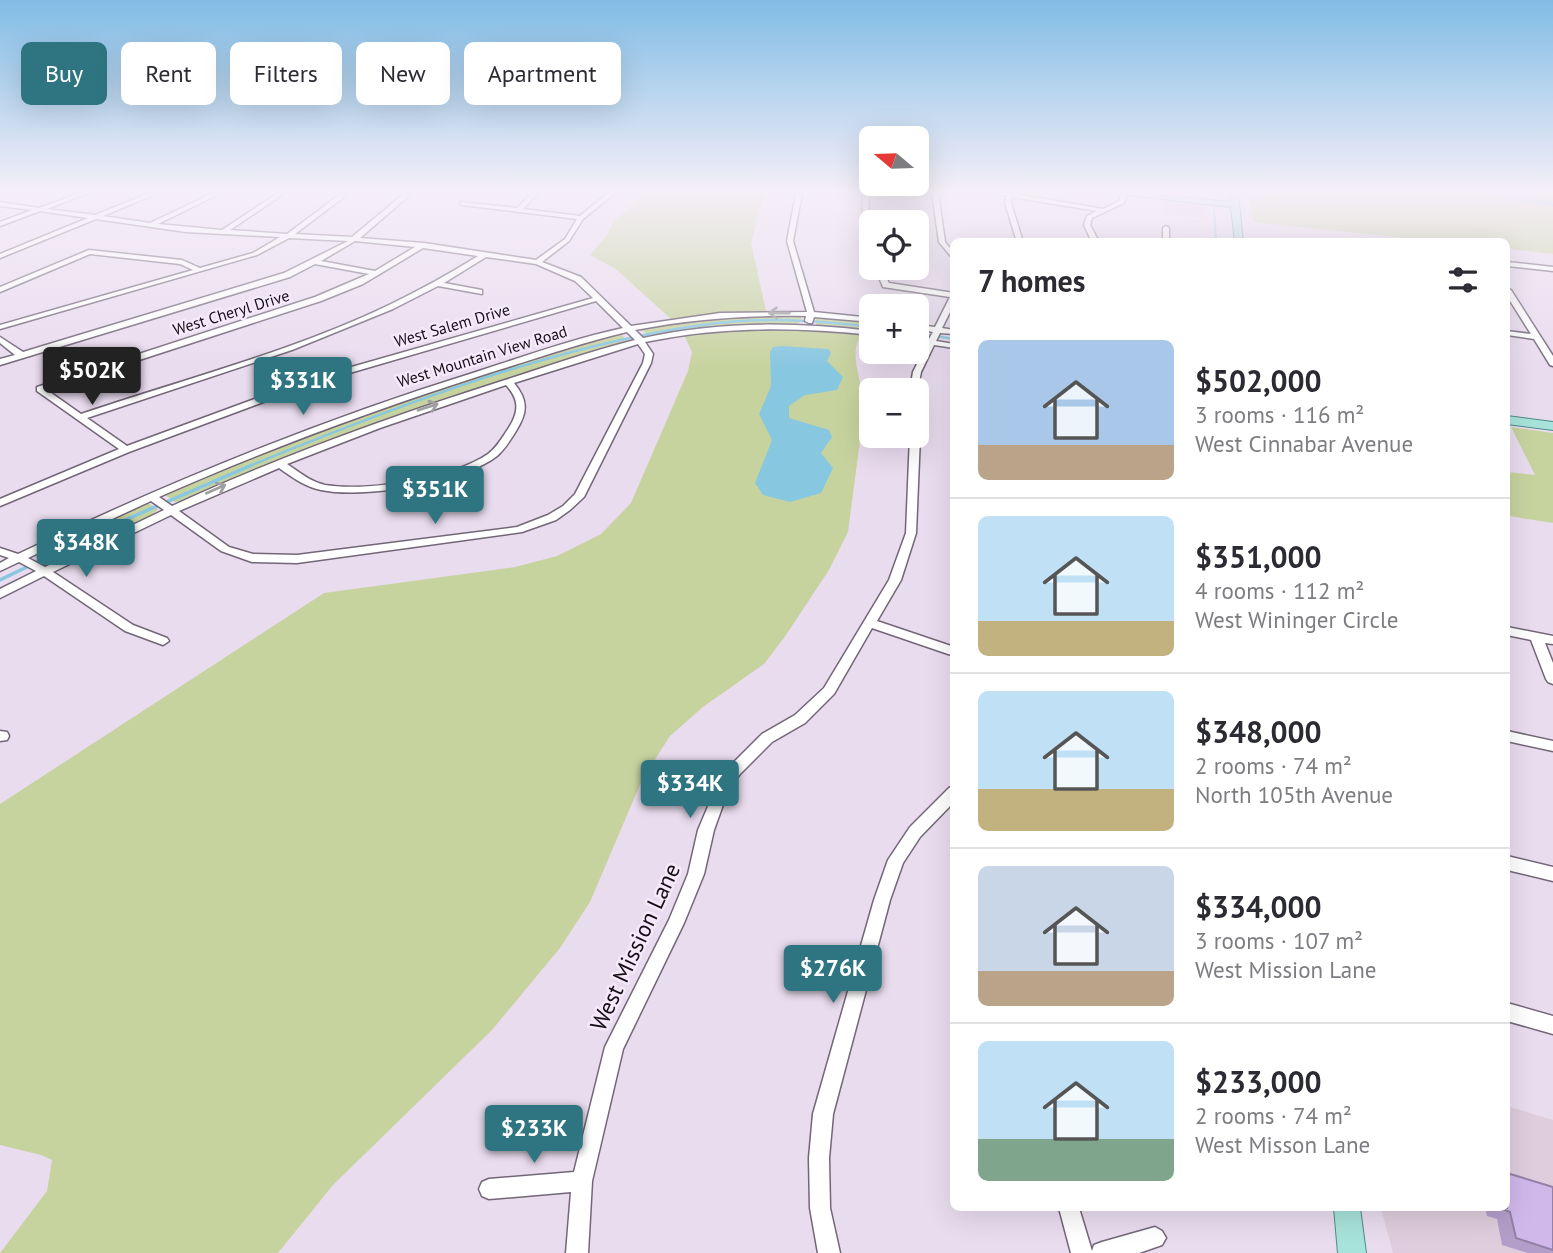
<!DOCTYPE html>
<html lang="en">
<head>
<meta charset="utf-8">
<style>
  body { margin:0; font-family:"PT Sans",sans-serif; background:#f7f7f7; color:#2b2b33; height:100vh; display:flex; flex-direction:column; font-size:26px; white-space:nowrap }
  * { box-sizing:border-box; margin:0 }
  p { font-size:23px; color:#7c7c81 }
  .icon { flex:none; width:38px; height:38px; fill:none; stroke:currentColor; stroke-width:2; stroke-linecap:round; stroke-linejoin:round }
  .map { position:relative; flex:1; overflow:hidden }
  .panel { position:absolute; left:950px; top:238px; width:560px; height:973px; display:flex; flex-direction:column; background:#fff; border-radius:10px; box-shadow:0 7px 28px #0002 }
  .panel>* { flex:none }
  .hud { position:absolute; left:21px; top:42px; width:665px; height:63px; display:flex; gap:14px }
  .needle { width:46px; rotate:289deg }
  .tools { position:absolute; left:859px; top:126px; display:grid; gap:14px }
  .tools a { display:grid; place-items:center; width:70px; height:70px; border-radius:10px; background:#fff; box-shadow:0 7px 28px #0002; font-size:35px }
  .price { position:absolute; translate:-50% -60px; padding:0 16px; border-radius:7px; background:#2e7581; color:#fff; font-size:23px; line-height:46px; filter:drop-shadow(0 2px 4px #0008) }
  .price::after { content:''; position:absolute; left:50%; top:42px; width:21px; height:16px; margin-left:-10px; background:inherit; clip-path:polygon(0 0,100% 0,50% 100%) }
  .price.selected { background:#222; color:#fff }
  ul { padding:0; list-style:none }
  li { display:flex; align-items:center; gap:21px; height:175px; padding:0 28px }
  li+li { border-top:2px solid #e1e1e2 }
  li span { display:grid; place-items:center; flex:none; width:196px; height:140px; border-radius:10px; color:#555 }
  li>.icon { margin-inline-start:auto }
  span .icon { width:84px; height:84px; fill:#fffc; stroke-width:1 }
  li b { font-size:30px }
  h2 { display:flex; justify-content:space-between; align-items:center; height:84px; padding:0 28px; font-size:30px }
  .chip { padding:0 24px; border-radius:10px; background:#fff; box-shadow:0 7px 28px #0002; font-size:24px; line-height:63px }
  .chip.selected { background:#2e7581; color:#fff }
  .map>svg:first-child { display:block }
  .commercial { fill:#dfcddd }
  .green { fill:#c7d39f }
  .water { fill:#87c7e0 }
  .lines { fill:none; stroke-linecap:round; stroke-linejoin:round }
  .stream-far2 { stroke:#87c7e0; stroke-width:2 }
  .stream-far1 { stroke:#87c7e0; stroke-width:2.5 }
  .stream { stroke:#87c7e0; stroke-width:3.5 }
  .river { fill:#87c7e0; fill-rule:evenodd }
  .minor-casing { stroke:#726677; stroke-width:3 }
  .major-casing { stroke:#4e8d87; stroke-width:2 }
  .minor { fill:#fff; fill-rule:evenodd }
  .major { fill:#a7e3db; fill-rule:evenodd }
  .wall { fill:#b39eca }
  .building { fill:#d0b8eb; stroke:#9281a4; stroke-width:2 }
  .oneway { stroke:#a19fa2 }
  .labels { text-anchor:middle; stroke-width:5; stroke-linejoin:round; paint-order:stroke }
  .far-street-label { font-size:16px; fill:#151017; stroke:#f6e9fc }
  .near-street-label { font-size:23px; fill:#151017; stroke:#f6e9fc }
</style>
</head>
<body>
<div class="map">
<svg width="1553" height="1253" viewBox="0 0 1553 1253">
  <rect width="100%" height="100%" fill="#e9dcef"/>
  <path class="commercial" d="M1163,200L1207,205V218L1162,214Z
    M1507,1106L1553,1120V1253H1393L1381,1208H1507Z"/>
  <path class="green" d="M646,193H765L751,243L766,311L671,319L617,270L590,255L607,235L614,221Z
    M1247,193H1553V254L1507,249V242L1433,241L1254,222Z
    M801,315V322L794,325L726,326L651,336L641,330L716,317Z
    M816,317L871,322V332L816,325Z
    M751,328L862,334C846,354 865,386 864,410L848,532L829,570L784,638L764,664L703,707L670,736L642,780L590,902L560,948L492,1030L333,1185L278,1253H0L47,1191L52,1160L41,1155L0,1145V804L324,593L515,567L557,556L601,534L631,503L688,371L692,352L684,335Z
    M614,334H621L627,341L399,414L182,501L175,502L165,495L254,454L434,389Z
    M1511,427L1553,433V523L1509,516L1507,511V472L1535,475Z
    M146,502L158,509L152,515L57,561L50,562L38,555Z"/>
  <path class="water" d="M782,346L828,349L831,353L827,361L843,377L837,390L805,395L789,406V418L829,430L832,437L821,453L833,468L821,493L790,502L763,495L755,483L772,440L759,414L771,386L770,352L773,347Z"/>
  <g class="lines">
    <path class="stream-far2" d="M1249,199L1276,193
      M1214,207L1216,242"/>
    <path class="stream-far1" d="M917,333L954,339
      M247,467C391,408 564,341 718,323C770,317 821,321 872,327"/>
    <path class="stream" d="M0,580L118,523L252,465"/>
    <path class="river" d="M1479,193H1503L1553,201V207Z"/>
    <defs>
      <path id="minor" d="M80,193H88L47,209L95,215L150,193H158L103,216L150,223L213,193H221L158,224L222,230L278,193H285L230,230L287,234L342,193H349L295,234L352,237L405,193H412L360,238L424,243L536,260L565,239L577,219L462,205L460,202L517,208L532,193H538L523,209L580,216L608,193H615L583,219L569,241L542,262L581,277L631,326L720,313L807,312L787,241L796,193H802L793,241L814,312L872,318V322L814,317L812,323H809L805,321L806,316C748,315 691,319 635,330L643,338C719,321 794,322 872,331V335C795,327 721,326 645,342L653,354L651,363L584,497L570,510L556,520L522,532L297,563L252,562L221,551L171,515L53,572L133,625L167,638L169,641L163,645L125,631L44,576L0,598V589L36,571L19,562L0,571V563L9,558L0,555V548L18,554C167,483 318,421 476,372C525,356 573,339 623,328L596,301L312,384L129,452L0,506V499L119,449L37,391V387L315,297L369,274L315,264L290,277L0,365V359L15,355L0,343V337L23,352L284,273L348,241L289,238L257,255L0,329V325L193,270L180,264L90,254L0,292V287L89,250L182,260L200,268L253,253L280,237L186,232L96,219L0,258V254L88,218L40,211L0,226V222L32,210L0,206V202L39,208ZM355,241L415,247L375,271L321,261ZM423,248L478,256C449,274 420,290 389,305C291,352 184,379 81,414L47,390L321,301L363,284ZM486,257L536,264L575,281L593,298L306,380L127,446L87,418L292,350L393,309L438,286L482,294V290L444,283ZM627,332L635,340C590,351 546,367 502,381C389,417 279,457 172,506L159,497C267,449 377,409 489,373C535,359 580,343 627,332ZM638,344L645,354L643,363L575,494L563,506L548,515L517,527L297,555L253,554L229,547L179,511L279,468C292,477 305,487 321,490C363,499 463,483 497,456C505,449 511,439 516,431C528,412 528,400 514,383ZM506,385C520,400 519,412 508,429C502,438 497,447 488,454C453,478 367,492 325,485C311,482 299,472 287,464L380,428ZM151,501L164,510L45,567L28,558Z
        M863,193H869L868,234L872,243V257L869,255L862,234Z
        M932,193H938L945,242L954,253V260L939,242Z
        M994,193H1010L1103,209L1119,201L1122,193H1128L1124,203L1092,218L1090,225L1099,242H1092L1084,225L1087,216L1097,211L1012,197L1011,203L1023,242H1017L1005,203L1007,196Z
        M1166,226L1169,228V242H1163V228Z
        M1507,262L1553,267V271L1507,266Z
        M875,268H881L889,283L954,293V304L942,328L954,330V334L940,333L936,341L954,344V348L934,345L921,372L917,392V390H910L913,372L927,344L917,342V338L929,339L933,332L917,329V325L935,327L950,297L883,287Z
        M1507,288L1511,290L1553,356V366L1550,365L1534,339L1507,335V331L1531,334L1507,296Z
        M917,434L920,436L916,533L901,580L877,621L954,647V656L872,628L834,694L805,723L772,742L740,774L728,791L714,830L704,874L684,923L623,1049L592,1181L588,1253H566L571,1192L489,1199L482,1196L479,1189L482,1182L489,1179L574,1172L605,1047L669,920L688,874L698,830L717,785L730,766L762,734L795,715L824,688L889,580L906,533L910,436H917Z
        M1507,627L1553,636V644L1545,643L1553,663V684L1548,682L1546,679L1531,640L1507,635Z
        M0,731L7,732L9,736L7,740L0,741Z
        M1507,731L1553,741V751L1507,741Z
        M954,786V802L920,837L903,863L890,900L833,1114L829,1158L830,1208L840,1253H818L810,1208L809,1158L813,1114L874,900L888,860L910,827L949,788Z
        M1507,856L1553,867V881L1507,870Z
        M1507,1003L1553,1016V1034L1507,1021Z
        M1059,1208H1079L1092,1251L1094,1245L1102,1242L1155,1227L1162,1231L1166,1238L1162,1245L1139,1253H1071Z"/>
      <path id="major" d="M1109,193H1136L1231,202L1230,193H1238L1243,242H1235L1231,207Z
        M1507,416L1553,422V430L1507,424Z
        M1334,1208H1360L1366,1253H1338Z"/>
    </defs>
    <use href="#minor" class="minor-casing"/>
    <use href="#major" class="major-casing"/>
    <use href="#minor" class="minor"/>
    <use href="#major" class="major"/>
  </g>
  <path class="wall" d="M1553,1187V1253H1528L1502,1245L1497,1219L1487,1216L1485,1208H1507Z"/>
  <path class="building" d="M1507,1173L1553,1187V1250L1516,1238L1510,1212L1500,1208H1507Z"/>
  <defs><path id="oneway-shaft" d="M-6 0H5M1.5-3L5.5 0L1.5 3" fill="none" stroke-width="1.6" stroke-linecap="round" stroke-linejoin="round" transform="scale(1.75)"/></defs>
  <g class="oneway">
    <use href="#oneway-shaft" transform="translate(779 313) rotate(180)"/>
    <use href="#oneway-shaft" transform="translate(428 407) rotate(-18)"/>
    <use href="#oneway-shaft" transform="translate(216 489) rotate(-24)"/>
  </g>
  <linearGradient id="sky" x2="0" y2="1"><stop stop-color="#81bce5"/><stop offset="0.52" stop-color="#f5eff8"/><stop offset="1" stop-color="#f5eff8" stop-opacity="0"/></linearGradient>
  <rect width="1553" height="368" fill="url(#sky)"/>
  <g class="labels">
    <g class="far-street-label">
      <text transform="translate(231 312) rotate(-17)" y="6">West Cheryl Drive</text>
      <text transform="translate(452 325) rotate(-16)" y="6">West Salem Drive</text>
      <text transform="translate(482 356) rotate(-17)" y="6">West Mountain View Road</text>
    </g>
    <g class="near-street-label">
      <text transform="translate(635 947) rotate(-65)" y="8">West Mission Lane</text>
    </g>
  </g>
</svg>
<div class="tools">
<a><svg class="needle" viewBox="-14 -14 28 28"><path d="M0-13l5 13h-10z" fill="#e53935"/><path d="M0 13l5-13h-10z" fill="#7c7c81"/></svg></a>
<a><svg class="icon" aria-label="locate" viewBox="0 0 24 24"><circle cx="12" cy="12" r="6"/><path d="M12 2v4M12 18v4M2 12h4M18 12h4"/></svg></a>
<a>+</a>
<a>−</a>
</div>
<b class="price selected" style="left:92px;top:407px">$502K</b>
<b class="price" style="left:303px;top:417px">$331K</b>
<b class="price" style="left:435px;top:526px">$351K</b>
<b class="price" style="left:86px;top:579px">$348K</b>
<b class="price" style="left:690px;top:820px">$334K</b>
<b class="price" style="left:833px;top:1005px">$276K</b>
<b class="price" style="left:534px;top:1165px">$233K</b>
<div class="hud">
<a class="chip selected">Buy</a>
<a class="chip">Rent</a>
<a class="chip">Filters</a>
<a class="chip">New</a>
<a class="chip">Apartment</a>
</div>
<section class="panel">
<h2>7 homes<svg class="icon" aria-label="filters" viewBox="0 0 24 24"><path d="M4 7h16M4 17h16"/><circle cx="9" cy="7" r="2"/><circle cx="15" cy="17" r="2"/></svg></h2>
<ul>
<li><span style="background:linear-gradient(#a9c7e8 75%,#b9a48a 0)"><svg class="icon" aria-label="home" viewBox="0 0 24 24"><path d="M3 11l9-7 9 7M6 9v11h12V9"/></svg></span><div><b>$502,000</b><p>3 rooms · 116 m²</p><p>West Cinnabar Avenue</p></div></li>
<li><span style="background:linear-gradient(#bfe0f5 75%,#c2b280 0)"><svg class="icon" aria-label="home" viewBox="0 0 24 24"><path d="M3 11l9-7 9 7M6 9v11h12V9"/></svg></span><div><b>$351,000</b><p>4 rooms · 112 m²</p><p>West Wininger Circle</p></div></li>
<li><span style="background:linear-gradient(#bfe0f5 70%,#c2b280 0)"><svg class="icon" aria-label="home" viewBox="0 0 24 24"><path d="M3 11l9-7 9 7M6 9v11h12V9"/></svg></span><div><b>$348,000</b><p>2 rooms · 74 m²</p><p>North 105th Avenue</p></div></li>
<li><span style="background:linear-gradient(#c9d6e8 75%,#b9a48a 0)"><svg class="icon" aria-label="home" viewBox="0 0 24 24"><path d="M3 11l9-7 9 7M6 9v11h12V9"/></svg></span><div><b>$334,000</b><p>3 rooms · 107 m²</p><p>West Mission Lane</p></div></li>
<li><span style="background:linear-gradient(#bfe0f5 70%,#7fa58c 0)"><svg class="icon" aria-label="home" viewBox="0 0 24 24"><path d="M3 11l9-7 9 7M6 9v11h12V9"/></svg></span><div><b>$233,000</b><p>2 rooms · 74 m²</p><p>West Misson Lane</p></div></li>
</ul>
</section>
</div>
</body>
</html>
